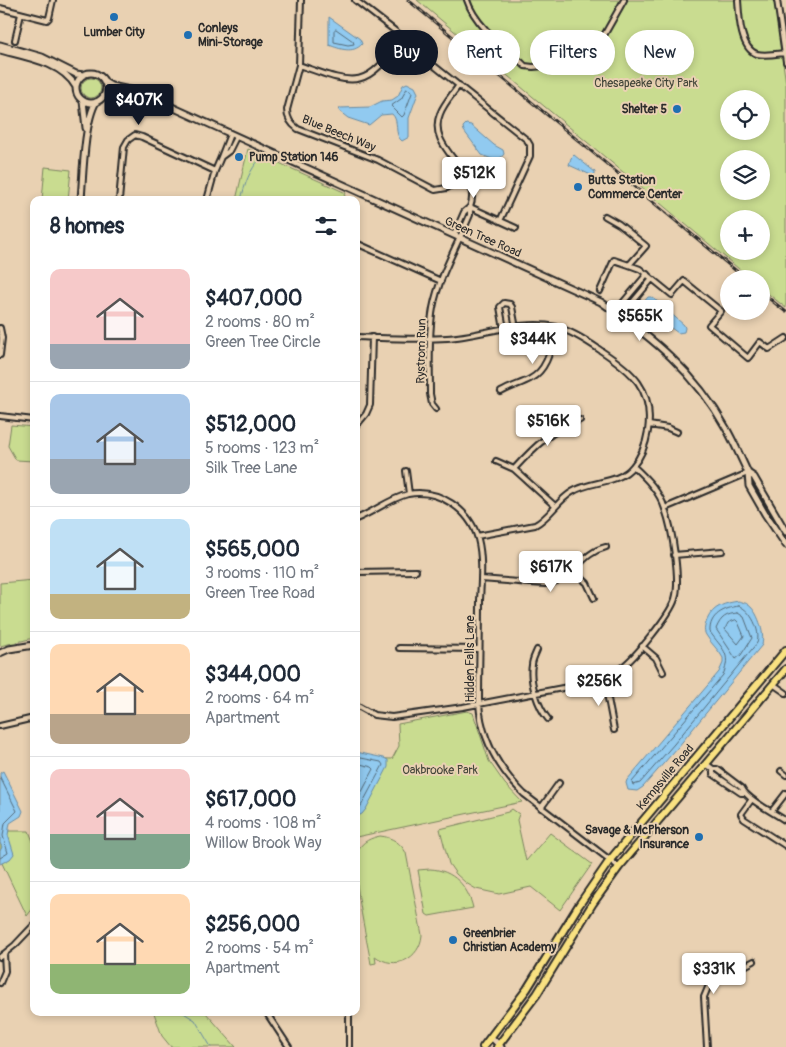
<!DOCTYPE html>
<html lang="en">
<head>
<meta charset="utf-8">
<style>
  body { margin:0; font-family:Pangolin,sans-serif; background:#f6f6f7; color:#1f2937; height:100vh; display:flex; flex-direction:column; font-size:19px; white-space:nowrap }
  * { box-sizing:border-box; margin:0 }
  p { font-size:16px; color:#747a83 }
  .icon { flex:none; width:28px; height:28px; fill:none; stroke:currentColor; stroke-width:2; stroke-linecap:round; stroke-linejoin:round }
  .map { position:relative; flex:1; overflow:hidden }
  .side { position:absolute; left:30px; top:196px; width:330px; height:820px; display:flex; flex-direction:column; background:#fff; border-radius:10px; box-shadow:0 2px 8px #0003 }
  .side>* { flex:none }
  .hud { position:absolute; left:375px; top:30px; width:335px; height:45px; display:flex; gap:10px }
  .fabs { position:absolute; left:720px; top:90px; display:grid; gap:10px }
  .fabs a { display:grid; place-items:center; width:50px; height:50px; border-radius:50%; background:#fff; box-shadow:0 2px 8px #0003; font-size:25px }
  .price { position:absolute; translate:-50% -42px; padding:0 11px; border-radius:5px; background:#fff; color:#222; font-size:16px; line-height:32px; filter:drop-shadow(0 1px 2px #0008) }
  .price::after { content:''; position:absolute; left:50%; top:30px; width:15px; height:11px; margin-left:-8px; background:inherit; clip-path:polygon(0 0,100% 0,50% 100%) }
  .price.active { background:#111827; color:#fff }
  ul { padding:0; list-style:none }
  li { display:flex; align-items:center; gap:15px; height:125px; padding:0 20px }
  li+li { border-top:1px solid #e0e1e3 }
  li span { display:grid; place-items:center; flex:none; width:140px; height:100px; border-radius:10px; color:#555 }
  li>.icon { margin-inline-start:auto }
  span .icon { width:60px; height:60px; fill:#fffc; stroke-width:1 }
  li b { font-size:21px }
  h2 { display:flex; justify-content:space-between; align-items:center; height:60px; padding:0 20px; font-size:21px }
  .chip { padding:0 18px; border-radius:22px; background:#fff; box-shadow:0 2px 8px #0003; font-size:18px; line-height:45px }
  .chip.active { background:#111827; color:#fff }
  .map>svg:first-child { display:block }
  .green { fill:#c9dc90; stroke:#7a845e; fill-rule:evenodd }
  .water { fill:#91caf0; stroke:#688aa1 }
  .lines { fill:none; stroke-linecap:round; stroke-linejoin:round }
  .shore { stroke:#546b7a; stroke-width:1 }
  .stream { stroke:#688aa1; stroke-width:1 }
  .minor-casing { stroke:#2b2b2b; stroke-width:8 }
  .tertiary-casing { stroke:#2b2b2b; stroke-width:9 }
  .primary-casing { stroke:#2b2b2b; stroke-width:10 }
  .minor { stroke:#e9d1b2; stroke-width:4 }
  .tertiary { stroke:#e9d1b2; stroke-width:5 }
  .primary { stroke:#f9e181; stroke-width:6 }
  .rail-casing { stroke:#2b2b2b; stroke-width:3 }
  .rail { stroke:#e9d1b2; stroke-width:1; stroke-dasharray:4; stroke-linecap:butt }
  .poi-dot { fill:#1f6fb2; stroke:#e9d1b2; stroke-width:2 }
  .labels { text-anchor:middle; stroke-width:4; stroke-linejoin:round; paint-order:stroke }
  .poi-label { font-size:12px; font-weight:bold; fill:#2b2b2b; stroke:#e9d1b2; text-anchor:start }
  .park-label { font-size:12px; fill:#43463a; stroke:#e9d1b2 }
  .street-label { font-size:12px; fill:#2b2b2b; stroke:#e9d1b2 }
</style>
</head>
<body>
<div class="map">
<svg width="786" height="1047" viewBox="0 0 786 1047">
  <rect width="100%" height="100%" fill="#e9d1b2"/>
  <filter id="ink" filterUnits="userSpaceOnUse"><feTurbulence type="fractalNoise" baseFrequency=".02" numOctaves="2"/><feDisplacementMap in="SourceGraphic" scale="10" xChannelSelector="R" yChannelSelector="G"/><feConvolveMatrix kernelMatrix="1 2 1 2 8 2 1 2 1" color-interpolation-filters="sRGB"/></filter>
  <g filter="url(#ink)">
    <path class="green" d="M417,0H774L786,84V308L761,288V279H751ZM729,99H761V131H729ZM729,159H761V191H729ZM729,219H761V251H729Z
      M81 88a10 10 0 1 1 20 0a10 10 0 1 1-20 0Z
      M248,149L346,193L344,197L340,200H236Z
      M45,167L71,170L68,200H42Z
      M11,425L34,427V461L16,460L8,446Z
      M34,580V638L0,646V583Z
      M467,711L473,713L489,761L505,784L522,802L356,837V758L392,759L399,746L398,724Z
      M512,809L519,814L517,820L526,861L550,833L592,864L560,910L531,887L499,894L476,889L466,883L456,874L449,864L440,829L508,812Z
      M0,831H29L34,844V907L27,916L0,859Z
      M380,836C392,837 401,843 406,853L422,935C420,959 395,971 375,956L376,963L371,964C368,944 349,864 358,850C363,841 371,838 380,836Z
      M430,869C453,870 468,886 473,908L429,916L426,914L418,870Z
      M154,1013H206L236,1047H171L162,1036Z"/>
    <path class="water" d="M329,17L360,39L362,44C353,54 340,49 329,45Z
      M407,83L415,87L418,93L409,118V137L402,141C393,134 400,121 392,114L381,115L369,125L348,118L339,111L340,108L370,107L382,101L392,100L398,96L403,85Z
      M466,124L471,125L494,145L503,150L504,154L499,160H494L482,155L464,131L463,127Z
      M574,155L595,172V175L593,176L569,165L571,158Z
      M648,297H652L684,325L685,328L684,332L678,333L642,307V304Z
      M739,601C740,602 747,603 747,604C758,610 765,634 762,645L678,747L643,787L637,791L628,790L626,783L627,780L719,672L723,663V658C719,650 711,644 706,635C703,630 705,626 707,620C713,606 725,603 739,601Z
      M356,752L384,758L388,760V767L366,809L362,814L356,817Z
      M3,771L23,811L21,816L10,823L8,835L14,854L10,859L0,864V851L2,847L0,843V773Z"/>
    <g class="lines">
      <path class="shore" d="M336,29L353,41L354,44L348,45L334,42V31Z
        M407,89L410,90L412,93L404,115L402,117L391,106L401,99Z
        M739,606C751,610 761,631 757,643L674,744L640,783L633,785L632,782L723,675C732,653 722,649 710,632C709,615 724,608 739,606Z
        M738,613L744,617L752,638L741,655L736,659L716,629C721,617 726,614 738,613Z
        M736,620L738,622L744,636L738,644L725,629L728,623Z
        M356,757L381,762L383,765L361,806L356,812
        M356,763L372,767L374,769L356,803
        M0,777L17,811L5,823L3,836L8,853L0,858"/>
      <path class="stream" d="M241,200C245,184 249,170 261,158
        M182,1012L195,1020L211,1047"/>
      <defs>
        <path id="minor" d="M301,0L299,65L287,110C287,119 291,124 298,129L378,160L435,190L447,188L465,175
          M355,0L412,44L427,60L527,140L530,145V156L500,221
          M467,0C475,25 502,45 521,62L525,66L533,67L586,62L590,60L624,0
          M738,0C739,15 740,49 757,54C765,56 776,54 785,53
          M777,0L786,62
          M0,8L47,20L49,18L53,0
          M15,40L21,14
          M299,65C357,86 365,90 403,37
          M459,85C453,94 444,103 440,114C425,150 484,171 470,207L516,228
          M230,134L221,157L229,151L236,137
          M119,200L124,147L128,140L135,135L142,137L215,171
          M207,200L215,171L221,157
          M605,216L619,224L646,246L629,265L640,269L672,295L684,281L721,311L709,325L748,358L760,342L769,349L786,338
          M356,243L441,281
          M600,291L614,260L629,265
          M615,312L647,274
          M621,316L652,279
          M0,328L2,338L0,355
          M504,329L500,307L504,303L510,304L512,307L516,328
          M356,337C386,338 418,340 447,338C482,336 522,319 556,327C572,331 587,341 600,350C632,371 654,389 648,431C646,443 641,457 633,466C618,485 591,480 572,492C557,501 550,517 535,525L477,536
          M501,392C511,386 521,384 530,379C549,369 551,346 556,327
          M436,409L432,404L430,394C430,366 428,336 433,308C439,276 457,246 470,215V207L464,212L454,235
          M0,416L34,420
          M649,425L668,428L677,432
          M356,426L366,414L370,405L372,337
          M496,461L514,469L555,506
          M514,469C535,446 550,431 580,420
          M406,471L409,494
          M665,508L748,473
          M356,519C374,512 389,499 408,494C439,488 470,510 478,539C483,558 481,581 480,600C480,634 479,669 479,703C481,738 499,769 524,794L619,867
          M674,555L722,551
          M574,571L587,583L594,598
          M356,572L416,571
          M481,579L545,584C576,580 578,554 606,547
          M642,646L656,658L663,672
          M399,648L479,649
          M537,650C535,655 532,660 532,665C529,681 538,707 548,719
          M604,678L614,730
          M773,684L786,693
          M356,705L374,715L392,717L463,707L594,682C604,679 613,674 621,668C635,658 670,615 675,599C681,580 672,528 665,509C660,492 646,478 633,466
          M0,726L34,718
          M706,764L713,769H717L742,788C747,800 775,813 786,821
          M713,769V774L741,793H744
          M781,771L786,775
          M752,799L741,814L744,819L786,846
          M541,808L559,783
          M772,811L786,793
          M0,957L15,945L34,925
          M0,983L5,971L4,954
          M266,1012L289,1047
          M349,1012V1047
          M707,1047L704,997L709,985L754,961"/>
        <path id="tertiary" d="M0,45L42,57L76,74L84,75
          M0,50C26,57 62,62 76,87
          M76 88a15 15 0 1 1 30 0a15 15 0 1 1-30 0Z
          M104,82L111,86L139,92L601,302C653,338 695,372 726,428C734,442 741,458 748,473L754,477L758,484L786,532
          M104,96L115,92L140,95
          M83,101L86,128
          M81,200C83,175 84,122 96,102
          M748,473L749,486L765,514L786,545
          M0,653L9,649L34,645
          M491,1037L501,1047"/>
        <path id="primary" d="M483,1047L527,989L579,905L610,860L786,650
          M497,1047L537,994L593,903L619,867L786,669"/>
      </defs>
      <use href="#minor" class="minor-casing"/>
      <use href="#tertiary" class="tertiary-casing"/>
      <use href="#primary" class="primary-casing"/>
      <use href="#minor" class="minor"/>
      <use href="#tertiary" class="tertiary"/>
      <use href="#primary" class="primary"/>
      <defs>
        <path id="rail" d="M408,0L746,279
          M761,292L786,312"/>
      </defs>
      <use href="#rail" class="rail-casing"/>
      <use href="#rail" class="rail"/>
    </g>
  </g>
  <g class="poi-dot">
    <circle cx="114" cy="17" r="5"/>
    <circle cx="188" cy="35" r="5"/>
    <circle cx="677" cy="109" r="5"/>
    <circle cx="239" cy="157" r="5"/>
    <circle cx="578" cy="187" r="5"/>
    <circle cx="699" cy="837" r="5"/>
    <circle cx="453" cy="940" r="5"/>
  </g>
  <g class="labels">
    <g class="poi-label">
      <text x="198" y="32">Conleys<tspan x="198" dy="14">Mini-Storage</tspan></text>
      <text x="114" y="36" text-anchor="middle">Lumber City</text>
      <text x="667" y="113" text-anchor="end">Shelter 5</text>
      <text x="249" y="161">Pump Station 146</text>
      <text x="588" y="184">Butts Station<tspan x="588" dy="14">Commerce Center</tspan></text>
      <text x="689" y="834" text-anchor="end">Savage &amp; McPherson<tspan x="689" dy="14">Insurance</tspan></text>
      <text x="463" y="937">Greenbrier<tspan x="463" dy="14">Christian Academy</tspan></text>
    </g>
    <g class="park-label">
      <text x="646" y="87">Chesapeake City Park</text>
      <text x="440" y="774">Oakbrooke Park</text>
    </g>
    <g class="street-label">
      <text transform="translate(339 133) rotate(22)" y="4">Blue Beech Way</text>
      <text transform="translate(483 237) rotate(24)" y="4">Green Tree Road</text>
      <text transform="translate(421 351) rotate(-89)" y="4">Rystrom Run</text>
      <text transform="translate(470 659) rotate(-90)" y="4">Hidden Falls Lane</text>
      <text transform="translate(665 777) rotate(-50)" y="4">Kempsville Road</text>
    </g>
  </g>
</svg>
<div class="fabs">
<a><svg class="icon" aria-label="locate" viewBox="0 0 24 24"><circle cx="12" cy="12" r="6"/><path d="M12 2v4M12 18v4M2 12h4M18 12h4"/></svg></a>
<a><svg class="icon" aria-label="layers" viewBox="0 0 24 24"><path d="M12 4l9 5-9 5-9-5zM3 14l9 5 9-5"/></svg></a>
<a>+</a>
<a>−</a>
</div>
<b class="price active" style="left:139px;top:126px">$407K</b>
<b class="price" style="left:474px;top:199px">$512K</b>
<b class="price" style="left:640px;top:342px">$565K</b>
<b class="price" style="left:533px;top:365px">$344K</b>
<b class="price" style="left:548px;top:447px">$516K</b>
<b class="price" style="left:551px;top:593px">$617K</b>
<b class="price" style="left:599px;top:707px">$256K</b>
<b class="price" style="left:714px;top:995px">$331K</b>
<div class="hud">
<a class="chip active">Buy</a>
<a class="chip">Rent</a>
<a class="chip">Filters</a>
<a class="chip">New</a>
</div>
<section class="side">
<h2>8 homes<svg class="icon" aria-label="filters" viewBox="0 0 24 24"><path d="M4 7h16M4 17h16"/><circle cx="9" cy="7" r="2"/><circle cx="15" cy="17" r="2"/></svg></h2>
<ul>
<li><span style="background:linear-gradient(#f6c9c9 75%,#9aa5b1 0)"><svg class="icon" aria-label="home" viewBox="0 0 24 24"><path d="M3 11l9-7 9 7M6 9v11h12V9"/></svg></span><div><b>$407,000</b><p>2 rooms · 80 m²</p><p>Green Tree Circle</p></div></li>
<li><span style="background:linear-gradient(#a9c7e8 65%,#9aa5b1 0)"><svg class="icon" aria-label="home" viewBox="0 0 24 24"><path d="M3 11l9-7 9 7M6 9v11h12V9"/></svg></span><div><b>$512,000</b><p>5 rooms · 123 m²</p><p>Silk Tree Lane</p></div></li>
<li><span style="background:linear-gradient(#bfe0f5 75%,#c2b280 0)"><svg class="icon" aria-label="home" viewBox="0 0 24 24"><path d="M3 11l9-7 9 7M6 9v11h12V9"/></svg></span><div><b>$565,000</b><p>3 rooms · 110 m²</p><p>Green Tree Road</p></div></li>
<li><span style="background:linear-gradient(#ffd9b3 70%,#b9a48a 0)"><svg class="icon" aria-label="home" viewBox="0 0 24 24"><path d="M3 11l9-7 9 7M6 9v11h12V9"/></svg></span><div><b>$344,000</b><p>2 rooms · 64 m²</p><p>Apartment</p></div></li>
<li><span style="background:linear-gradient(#f6c9c9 65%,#7fa58c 0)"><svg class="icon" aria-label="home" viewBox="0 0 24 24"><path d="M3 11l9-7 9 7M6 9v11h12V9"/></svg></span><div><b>$617,000</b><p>4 rooms · 108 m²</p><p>Willow Brook Way</p></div></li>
<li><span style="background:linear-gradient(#ffd9b3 70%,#8fb573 0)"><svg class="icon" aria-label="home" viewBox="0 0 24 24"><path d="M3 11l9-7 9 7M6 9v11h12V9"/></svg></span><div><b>$256,000</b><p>2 rooms · 54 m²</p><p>Apartment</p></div></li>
</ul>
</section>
</div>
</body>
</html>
